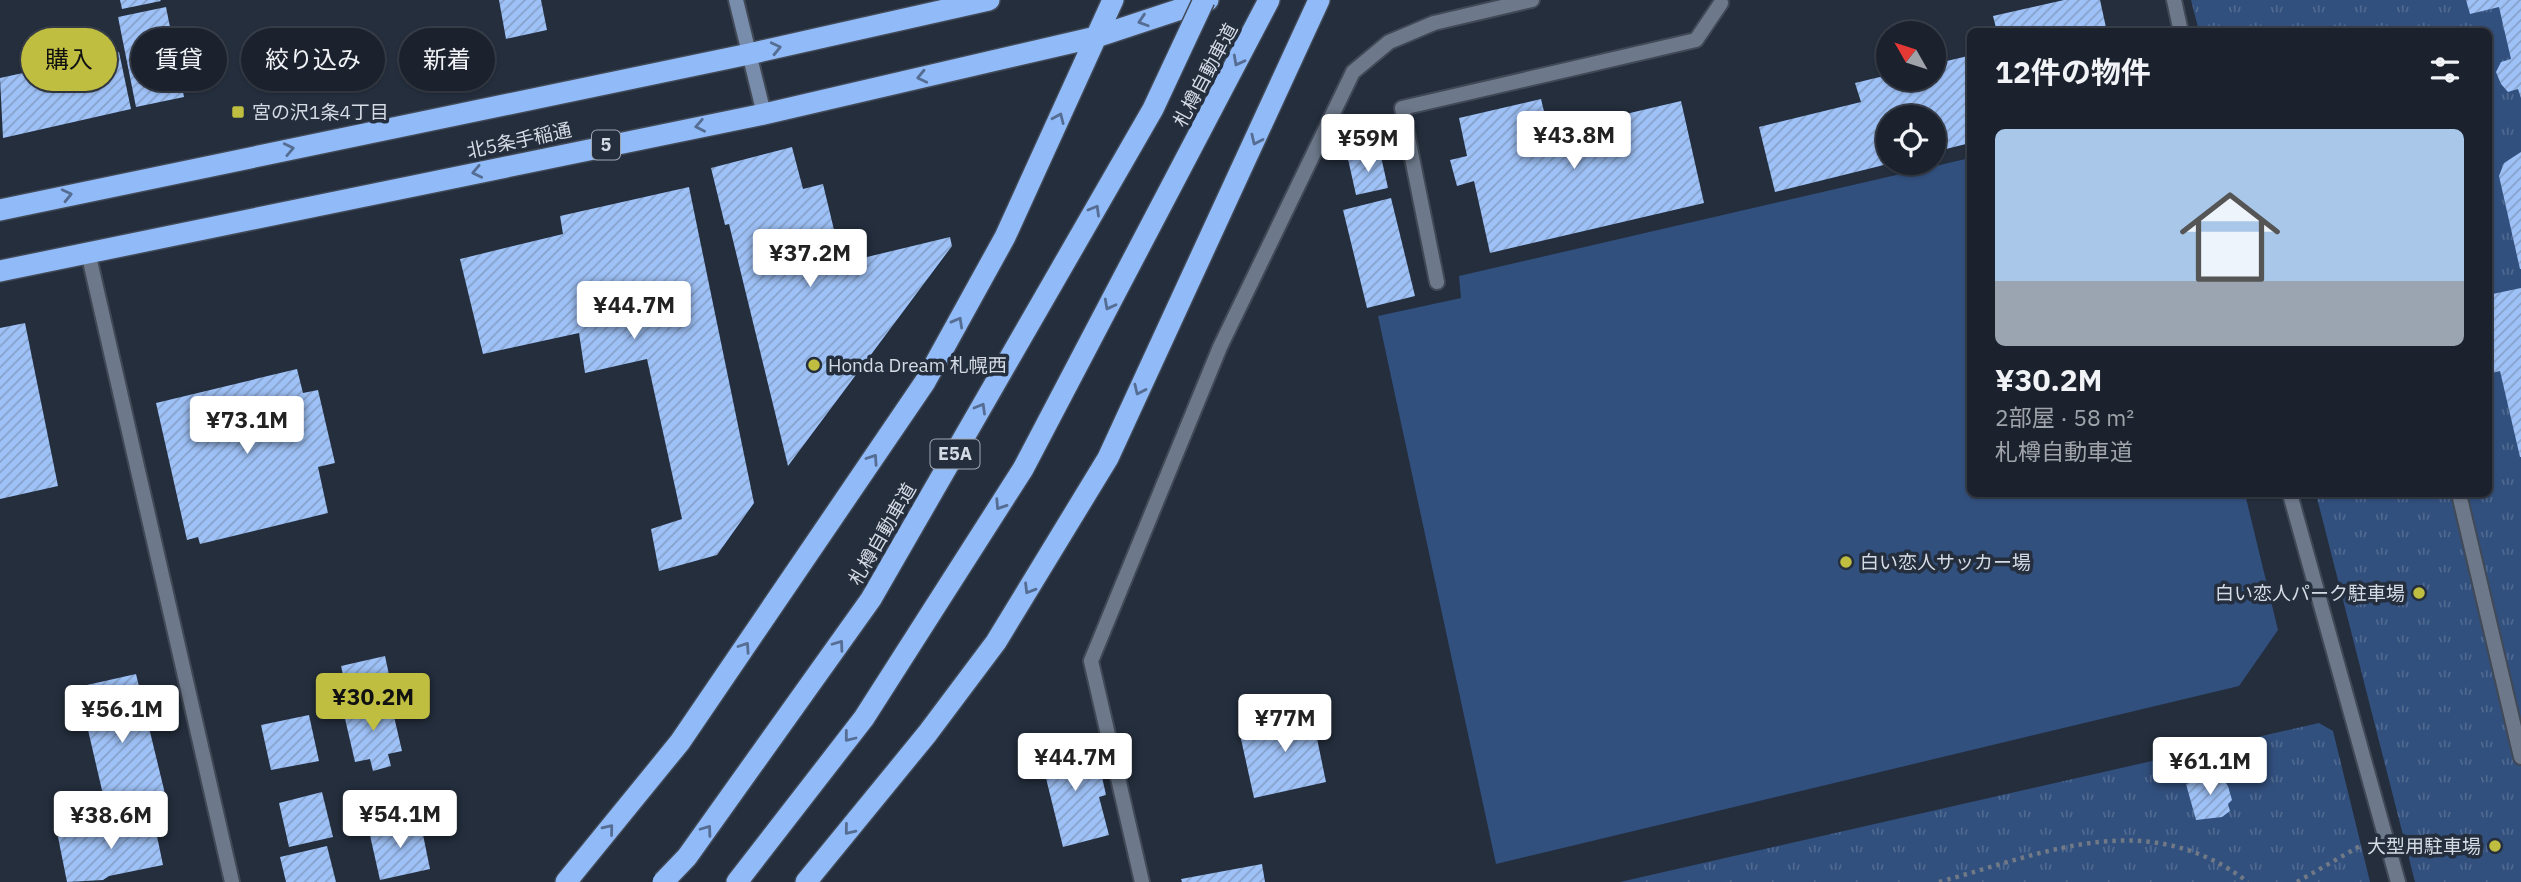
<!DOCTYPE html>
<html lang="ja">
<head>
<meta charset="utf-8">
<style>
  body { margin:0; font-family:"IBM Plex Sans","Noto Sans JP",sans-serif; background:#242a36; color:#f1f3f6; height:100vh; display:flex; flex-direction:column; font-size:26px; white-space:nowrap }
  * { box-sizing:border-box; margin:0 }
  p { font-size:23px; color:#a0a4aa }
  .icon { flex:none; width:38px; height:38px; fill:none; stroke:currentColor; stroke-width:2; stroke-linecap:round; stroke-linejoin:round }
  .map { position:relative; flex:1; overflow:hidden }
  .sheet { position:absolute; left:1967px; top:28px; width:525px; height:469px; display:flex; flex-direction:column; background:#1b222e; border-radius:10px; box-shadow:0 2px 5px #0004,0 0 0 2px #393f4a }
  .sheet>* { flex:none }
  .banner { position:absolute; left:21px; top:28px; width:665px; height:63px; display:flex; gap:14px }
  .needle { width:46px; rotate:309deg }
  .buttons { position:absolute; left:1876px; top:21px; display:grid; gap:14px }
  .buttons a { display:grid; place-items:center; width:70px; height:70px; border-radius:50%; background:#1b222e; box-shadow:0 2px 5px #0004,0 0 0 2px #393f4a; font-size:35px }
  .price { position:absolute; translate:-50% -60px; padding:0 16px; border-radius:7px; background:#fff; color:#222; font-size:23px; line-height:46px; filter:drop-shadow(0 2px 4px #0008) }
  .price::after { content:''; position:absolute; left:50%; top:42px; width:21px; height:16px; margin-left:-10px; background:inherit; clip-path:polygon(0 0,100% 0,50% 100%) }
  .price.selected { background:#bfbe41; color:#111 }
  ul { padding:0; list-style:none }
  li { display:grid; align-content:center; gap:14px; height:371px; padding:0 28px }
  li+li { border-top:2px solid #393f4a }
  li span { display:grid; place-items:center; height:217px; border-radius:10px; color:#555 }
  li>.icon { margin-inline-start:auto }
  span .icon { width:126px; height:126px; fill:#fffc; stroke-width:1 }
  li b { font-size:30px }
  h2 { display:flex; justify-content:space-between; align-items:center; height:84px; padding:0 28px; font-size:30px }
  .chip { padding:0 24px; border-radius:32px; background:#1b222e; box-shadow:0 2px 5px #0004,0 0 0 2px #393f4a; font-size:24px; line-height:63px }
  .chip.selected { background:#bfbe41; color:#111 }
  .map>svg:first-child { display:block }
  .grass { fill:#32507e }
  .park { fill:url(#park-tufts) }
  .building { fill:url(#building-hatch) }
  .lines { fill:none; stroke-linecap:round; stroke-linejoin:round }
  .lane-casing { stroke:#414956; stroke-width:18 }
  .street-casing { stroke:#414956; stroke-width:18 }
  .secondary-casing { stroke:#414956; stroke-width:18 }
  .highway-casing { stroke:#414956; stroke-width:24 }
  .path { stroke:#707985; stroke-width:4.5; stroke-dasharray:3.5 5; stroke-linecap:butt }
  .lane { stroke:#6d798b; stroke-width:14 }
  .street { stroke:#6d798b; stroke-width:14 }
  .secondary { stroke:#788cac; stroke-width:14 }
  .highway { stroke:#91baf9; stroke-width:21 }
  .highway-bridge-casing { stroke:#414956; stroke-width:24; stroke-linecap:butt }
  .highway-bridge { stroke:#91baf9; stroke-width:21 }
  .oneway { stroke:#556d92 }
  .poi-dot { fill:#bfbe41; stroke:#242e3d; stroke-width:2.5 }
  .labels { text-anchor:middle; stroke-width:7; stroke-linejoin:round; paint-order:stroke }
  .shield { fill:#242e3d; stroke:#a0a7b3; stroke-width:2 }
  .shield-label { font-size:18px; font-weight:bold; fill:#d5dbe5 }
  .street-label { font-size:19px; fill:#d5dbe5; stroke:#242e3d }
  .poi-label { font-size:19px; fill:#d5dbe5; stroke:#242e3d; text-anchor:start }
</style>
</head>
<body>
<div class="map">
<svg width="2521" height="882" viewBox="0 0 2521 882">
  <defs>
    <pattern id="park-tufts" width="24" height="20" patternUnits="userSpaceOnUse" patternTransform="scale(1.75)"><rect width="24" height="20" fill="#32507e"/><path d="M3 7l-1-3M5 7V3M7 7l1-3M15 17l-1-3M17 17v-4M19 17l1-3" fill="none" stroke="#4f6990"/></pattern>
    <pattern id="building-hatch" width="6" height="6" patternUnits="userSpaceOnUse" patternTransform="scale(1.75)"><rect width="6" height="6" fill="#9ec1f7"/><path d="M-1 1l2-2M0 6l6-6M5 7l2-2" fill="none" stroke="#86a1ca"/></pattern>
  </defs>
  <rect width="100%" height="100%" fill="#242e3d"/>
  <path class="grass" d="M1970,158V494H2245L2278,630L2239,686L1496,864L1378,316L1461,298L1459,276Z"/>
  <path class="park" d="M2191,0H2521V882H2415L2316,494H2488V32L2199,31Z
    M2319,723L2333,731L2370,882H1620Z"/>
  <path class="building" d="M120,0H160L161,1L122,9Z
    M499,0H541L547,30L506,39Z
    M2064,0H2100L2107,32H1997L1993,16Z
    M2466,0H2521V98L2518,89L2508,92L2501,84L2496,72L2501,62L2511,59L2499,7L2470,14Z
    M166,7L184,97L136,107L118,17Z
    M119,52L131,109L3,138L0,78Z
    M1968,56L1970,68V143L1934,152V117H1888V164L1775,192L1759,127L1861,102L1855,83L1888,75V79H1934V64Z
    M1541,99L1549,132L1681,101L1704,203L1490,253L1474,181L1457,186L1450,160L1467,156L1459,118Z
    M792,147L803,189L823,184L842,263L950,237L952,246L788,466L729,224L725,225L711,168Z
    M1380,152L1388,188L1356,195L1348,159Z
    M2521,152V269H2520L2499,176L2504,163Z
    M689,187L754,503L717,555L659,571L651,529L682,519L647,359L585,373L579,333L483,354L460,259L563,234L560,216Z
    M1391,198L1415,296L1367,308L1343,210Z
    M2521,288V457H2520L2500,371L2488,374V295Z
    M25,323L58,486L0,499V328Z
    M297,369L303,393L318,390L335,463L318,467L328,513L200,544L198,537L187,540L156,403Z
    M385,656L393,693L349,702L341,666Z
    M136,674L167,802L108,816L78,687Z
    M390,699L402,751L388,754L391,766L373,771L370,759L355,762L343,710Z
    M1309,700L1326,782L1254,798L1241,739L1270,732L1269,725L1284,722L1281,707Z
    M309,715L319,761L271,770L261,725Z
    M1085,739L1095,779L1102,777L1106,795L1099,797L1109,835L1063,847L1039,750Z
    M2211,775H2220L2228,786L2232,800L2228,804L2230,811L2222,817L2196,820L2186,784Z
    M322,792L333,837L289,847L279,803Z
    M153,817L163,865L109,876L103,880L67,882L58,837Z
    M420,820L430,869L380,880L369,831Z
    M327,846L336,882H286L280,857Z
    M1262,864L1265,882H1182L1181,879Z"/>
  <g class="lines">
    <defs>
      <path id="lane" d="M1437,282L1402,108L1696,40L1721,3
        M2459,494L2521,757"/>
      <path id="street" d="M2174,0L2181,32
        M88,252L232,882
        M2290,494L2398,882
        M1142,882L1091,661L1220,347L1353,72L1389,42L1434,23L1532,0"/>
      <path id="secondary" d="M736,0L764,114"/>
      <path id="highway" d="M0,210L749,54L989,0
        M0,271L764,114L1096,37L1208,0
        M566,882L680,742L925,382L1005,237L1113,0
        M737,882L864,718L1023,469L1269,0
        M806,882L927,734L996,642L1108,458L1319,0"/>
    </defs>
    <use href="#lane" class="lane-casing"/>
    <use href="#street" class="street-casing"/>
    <use href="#secondary" class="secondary-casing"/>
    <use href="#highway" class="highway-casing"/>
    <path class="path" d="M1939,882C2048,852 2147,806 2248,882
      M2297,882L2360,846"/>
    <use href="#lane" class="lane"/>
    <use href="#street" class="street"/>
    <use href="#secondary" class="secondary"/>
    <use href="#highway" class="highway"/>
    <defs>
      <path id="highway-bridge" d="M663,882L687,857L871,599L1153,109L1204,0"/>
    </defs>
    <use href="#highway-bridge" class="highway-bridge-casing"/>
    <use href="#highway-bridge" class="highway-bridge"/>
  </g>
  <defs><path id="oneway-chevron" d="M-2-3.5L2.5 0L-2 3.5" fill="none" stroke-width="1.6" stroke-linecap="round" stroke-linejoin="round" transform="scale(1.75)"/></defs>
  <g class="oneway">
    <use href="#oneway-chevron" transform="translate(1143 21) rotate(162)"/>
    <use href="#oneway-chevron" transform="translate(776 48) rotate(-13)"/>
    <use href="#oneway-chevron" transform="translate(1238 61) rotate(118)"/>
    <use href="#oneway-chevron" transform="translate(922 77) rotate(167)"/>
    <use href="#oneway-chevron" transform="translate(1059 118) rotate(-66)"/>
    <use href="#oneway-chevron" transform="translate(700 126) rotate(169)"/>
    <use href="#oneway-chevron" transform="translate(1256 140) rotate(115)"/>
    <use href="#oneway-chevron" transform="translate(289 149) rotate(-12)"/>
    <use href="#oneway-chevron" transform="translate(477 172) rotate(168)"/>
    <use href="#oneway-chevron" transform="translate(67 195) rotate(-13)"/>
    <use href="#oneway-chevron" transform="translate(1095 210) rotate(-60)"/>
    <use href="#oneway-chevron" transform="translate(1109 305) rotate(118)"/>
    <use href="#oneway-chevron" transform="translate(958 322) rotate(-61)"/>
    <use href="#oneway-chevron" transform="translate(1139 390) rotate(115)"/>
    <use href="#oneway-chevron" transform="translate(981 408) rotate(-60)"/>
    <use href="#oneway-chevron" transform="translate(873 459) rotate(-56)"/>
    <use href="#oneway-chevron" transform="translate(1000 505) rotate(123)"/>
    <use href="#oneway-chevron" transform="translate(1029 589) rotate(121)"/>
    <use href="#oneway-chevron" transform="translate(839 645) rotate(-54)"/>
    <use href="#oneway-chevron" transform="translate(745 647) rotate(-56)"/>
    <use href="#oneway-chevron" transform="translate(849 737) rotate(128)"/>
    <use href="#oneway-chevron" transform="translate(609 829) rotate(-51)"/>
    <use href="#oneway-chevron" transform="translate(707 830) rotate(-54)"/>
    <use href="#oneway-chevron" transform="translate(849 830) rotate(129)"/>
  </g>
  <g class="poi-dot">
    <rect x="231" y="105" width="14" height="14" rx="3.5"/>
    <circle cx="814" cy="365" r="7"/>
    <circle cx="1846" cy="562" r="7"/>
    <circle cx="2419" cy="593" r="7"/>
    <circle cx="2495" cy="846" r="7"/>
  </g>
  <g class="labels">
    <g class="shield">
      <rect x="592" y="130.5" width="28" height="29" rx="5"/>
      <rect x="930.5" y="439.5" width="49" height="29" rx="5"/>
    </g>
    <g class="shield-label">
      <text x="606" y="151">5</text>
      <text x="955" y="460">E5A</text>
    </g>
    <g class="street-label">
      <text transform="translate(1205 75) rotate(-62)" y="7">札樽自動車道</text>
      <text transform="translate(519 140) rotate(-12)" y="7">北5条手稲通</text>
      <text transform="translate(882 534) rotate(-60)" y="7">札樽自動車道</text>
    </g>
    <g class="poi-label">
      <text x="252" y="119">宮の沢1条4丁目</text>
      <text x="828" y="372">Honda Dream 札幌西</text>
      <text x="1860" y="569">白い恋人サッカー場</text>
      <text x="2405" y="600" text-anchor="end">白い恋人パーク駐車場</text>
      <text x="2481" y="853" text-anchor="end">大型用駐車場</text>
    </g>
  </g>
</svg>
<div class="buttons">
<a><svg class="needle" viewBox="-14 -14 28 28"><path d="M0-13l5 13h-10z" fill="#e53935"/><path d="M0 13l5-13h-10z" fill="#a0a4aa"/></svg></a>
<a><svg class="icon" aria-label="locate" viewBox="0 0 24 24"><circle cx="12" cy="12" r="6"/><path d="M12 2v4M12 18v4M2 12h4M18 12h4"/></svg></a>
</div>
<b class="price" style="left:1574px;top:171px">¥43.8M</b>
<b class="price" style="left:1368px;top:174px">¥59M</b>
<b class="price" style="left:810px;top:289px">¥37.2M</b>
<b class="price" style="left:634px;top:341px">¥44.7M</b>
<b class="price" style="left:247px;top:456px">¥73.1M</b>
<b class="price selected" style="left:373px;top:733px">¥30.2M</b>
<b class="price" style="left:122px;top:745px">¥56.1M</b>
<b class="price" style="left:1285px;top:754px">¥77M</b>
<b class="price" style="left:1075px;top:793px">¥44.7M</b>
<b class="price" style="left:2210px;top:797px">¥61.1M</b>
<b class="price" style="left:400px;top:850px">¥54.1M</b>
<b class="price" style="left:111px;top:851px">¥38.6M</b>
<div class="banner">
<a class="chip selected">購入</a>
<a class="chip">賃貸</a>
<a class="chip">絞り込み</a>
<a class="chip">新着</a>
</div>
<section class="sheet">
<h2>12件の物件<svg class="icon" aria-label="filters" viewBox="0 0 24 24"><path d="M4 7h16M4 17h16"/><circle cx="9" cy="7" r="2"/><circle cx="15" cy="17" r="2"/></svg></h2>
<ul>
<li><span style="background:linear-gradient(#a9c7e8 70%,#9aa5b1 0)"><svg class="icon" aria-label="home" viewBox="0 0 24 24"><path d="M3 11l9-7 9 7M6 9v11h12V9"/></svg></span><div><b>¥30.2M</b><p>2部屋 · 58 m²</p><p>札樽自動車道</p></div></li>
</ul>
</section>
</div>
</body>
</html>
